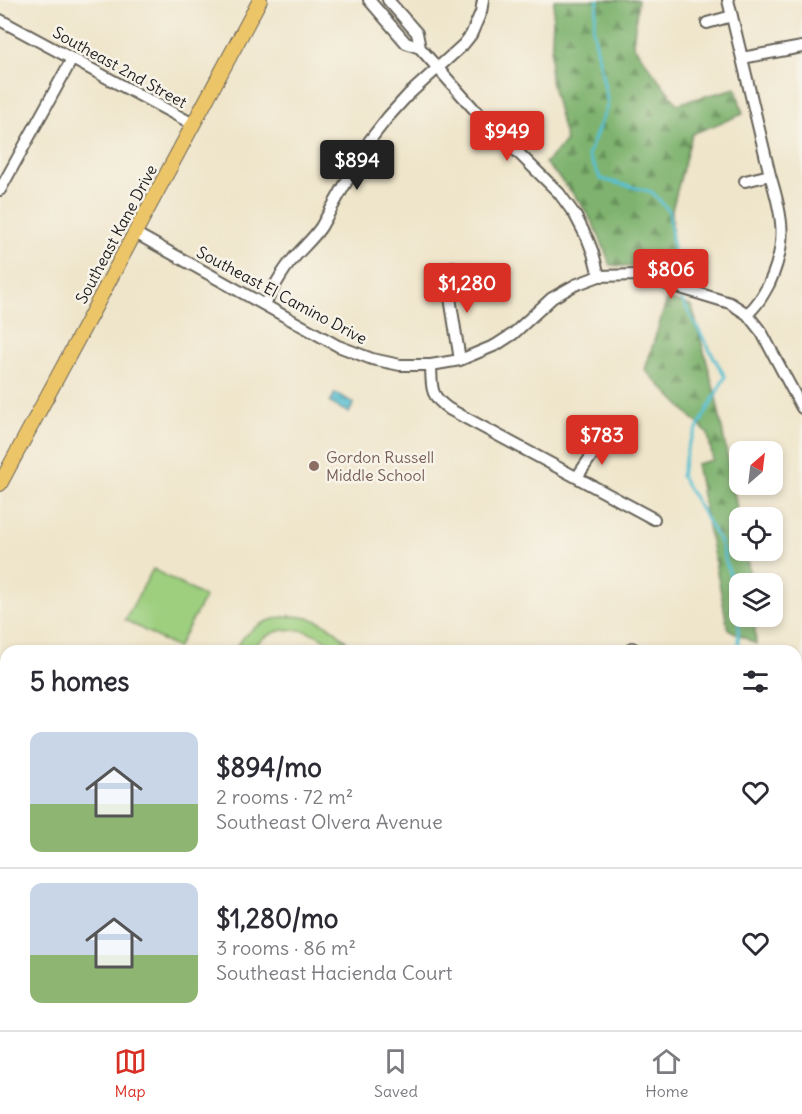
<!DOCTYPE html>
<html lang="en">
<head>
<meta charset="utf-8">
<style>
  body { margin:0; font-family:Delius,sans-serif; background:#f2f2f3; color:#2b2b33; height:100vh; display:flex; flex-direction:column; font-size:22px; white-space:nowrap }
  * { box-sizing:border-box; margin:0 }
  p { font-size:20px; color:#7c7c81 }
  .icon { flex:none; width:33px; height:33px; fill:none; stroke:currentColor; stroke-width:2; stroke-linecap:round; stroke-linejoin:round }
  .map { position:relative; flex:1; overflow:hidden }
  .details { position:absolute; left:0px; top:645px; width:802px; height:386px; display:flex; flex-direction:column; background:#fff; border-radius:18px 18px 0 0; box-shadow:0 3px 9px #0003 }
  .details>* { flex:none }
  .needle { width:39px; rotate:28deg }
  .fabs { position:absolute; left:729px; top:441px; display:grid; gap:12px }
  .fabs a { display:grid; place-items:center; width:54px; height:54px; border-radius:12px; background:#fff; box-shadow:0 3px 9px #0003; font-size:30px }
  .price { position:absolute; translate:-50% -51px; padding:0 14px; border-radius:6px; background:#d93025; color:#fff; font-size:20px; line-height:39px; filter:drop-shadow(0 2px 3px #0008) }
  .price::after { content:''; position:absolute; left:50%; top:36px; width:18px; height:14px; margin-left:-9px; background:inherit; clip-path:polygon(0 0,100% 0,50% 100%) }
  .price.active { background:#222; color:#fff }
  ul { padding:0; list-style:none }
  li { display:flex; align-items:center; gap:18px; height:150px; padding:0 30px }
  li+li { border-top:2px solid #e1e1e2 }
  li span { display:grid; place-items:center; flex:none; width:168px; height:120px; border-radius:12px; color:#555 }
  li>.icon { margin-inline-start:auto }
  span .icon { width:72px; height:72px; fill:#fffc; stroke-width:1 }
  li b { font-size:26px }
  h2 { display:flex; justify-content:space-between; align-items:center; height:72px; padding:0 30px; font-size:26px }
  .tab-bar { display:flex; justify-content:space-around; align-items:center; height:84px; border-top:2px solid #e1e1e2; background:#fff; font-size:16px; color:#7c7c81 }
  .tab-bar a { display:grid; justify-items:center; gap:3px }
  .tab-bar .active { color:#d93025 }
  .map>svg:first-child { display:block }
  .green { fill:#9dcf7f; stroke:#5c764e; stroke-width:1.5 }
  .forest { fill:url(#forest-firs); stroke:#4d6745; stroke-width:1.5 }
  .water { fill:url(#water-rules); stroke:#396e77; stroke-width:1.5 }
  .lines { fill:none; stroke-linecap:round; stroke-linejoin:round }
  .stream { stroke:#56c0d2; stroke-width:3 }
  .minor-casing { stroke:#666259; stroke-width:14 }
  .major-casing { stroke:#666259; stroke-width:16 }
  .minor { stroke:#fff; stroke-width:10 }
  .major { stroke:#edc569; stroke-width:14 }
  .education-dot { fill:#8d6e63; stroke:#f7f3e8; stroke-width:2 }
  .labels { text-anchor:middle; stroke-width:5; stroke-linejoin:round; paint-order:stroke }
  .street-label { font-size:16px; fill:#1c1c1c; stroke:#f7f3e8 }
  .education-label { font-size:16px; fill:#785e54; stroke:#f7f3e8; text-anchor:start }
</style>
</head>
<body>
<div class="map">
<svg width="802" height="1030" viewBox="0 0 802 1030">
  <defs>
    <pattern id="forest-firs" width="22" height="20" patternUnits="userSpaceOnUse" patternTransform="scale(1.5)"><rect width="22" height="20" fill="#7eb26e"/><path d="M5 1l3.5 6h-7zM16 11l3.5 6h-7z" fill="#66905a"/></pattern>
    <pattern id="water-rules" width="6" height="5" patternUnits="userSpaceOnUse" patternTransform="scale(1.5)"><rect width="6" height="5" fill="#56c0d2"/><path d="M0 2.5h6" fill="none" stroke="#4aa4b4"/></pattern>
  </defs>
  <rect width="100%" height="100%" fill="#f7f3e8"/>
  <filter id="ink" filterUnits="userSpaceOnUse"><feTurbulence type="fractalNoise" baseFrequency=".0167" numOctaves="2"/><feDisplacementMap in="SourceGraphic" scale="12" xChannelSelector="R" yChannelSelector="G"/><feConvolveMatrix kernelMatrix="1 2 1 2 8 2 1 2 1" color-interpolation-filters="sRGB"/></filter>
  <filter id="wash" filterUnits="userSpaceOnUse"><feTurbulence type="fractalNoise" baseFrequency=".008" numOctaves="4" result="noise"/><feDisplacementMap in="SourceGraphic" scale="24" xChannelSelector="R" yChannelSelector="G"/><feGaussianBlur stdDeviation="1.35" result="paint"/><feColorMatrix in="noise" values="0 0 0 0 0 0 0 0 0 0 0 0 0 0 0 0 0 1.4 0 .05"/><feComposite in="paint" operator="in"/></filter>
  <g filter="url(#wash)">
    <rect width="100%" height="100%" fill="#efe5ca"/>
    <path class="green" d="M153,569L205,597L177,648L125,620Z
      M291,616C321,617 336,628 354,651H337C313,624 274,621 250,651H234C246,629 267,618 291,616Z"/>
    <path class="forest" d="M554,0H638L633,45L677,104L736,88L743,114L692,134L672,210L673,275L643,268L610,265C595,219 579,197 545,163L566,141L550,77Z
      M667,299L692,306L716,397L739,518L740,550L746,551L751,583L740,584V616L754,617L756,644L728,629L696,464L713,460L708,434L645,370Z
      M797,789L802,791V831L797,851L802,852V909L797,911Z
      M797,973L802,984V1030H739L736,1025L796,1024Z"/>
    <path class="water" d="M335,393L354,403L349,413L330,403Z"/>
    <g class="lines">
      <path class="stream" d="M598,0L593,29L608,104L588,155L601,179L652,192L669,211L677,283
        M678,289L679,295L725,377L688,446L681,476L720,542L739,605L738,651
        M762,1030V1024"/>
    </g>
  </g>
  <g filter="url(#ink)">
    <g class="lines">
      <defs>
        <path id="minor" d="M369,0L406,43L420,48L473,108L559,193L575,215L588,240L593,253L599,276
          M388,0L417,33L420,48
          M728,0L770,175C783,217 788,243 769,284C763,295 757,306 747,314
          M0,20L193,124
          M707,23L732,16
          M742,58L802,47
          M745,181L770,175
          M0,190L72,59
          M135,233L338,346L372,359L400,365H431L460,360L496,345L513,334L552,298L575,285L599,276L638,275L730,303L747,314L762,333L802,408
          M453,267L448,285L460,360
          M265,304C273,289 281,272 293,259C302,248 313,239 321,227L370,140L388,117L408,95L463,45L471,35L481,12L483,0
          M431,365C432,387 429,395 449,409L654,519
          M577,477L592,455L609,439
          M630,651L632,648L638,651
          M622,1024L632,1030
          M596,1030L599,1024"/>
        <path id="major" d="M0,484L260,0"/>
      </defs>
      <use href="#minor" class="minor-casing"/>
      <use href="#major" class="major-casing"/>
      <use href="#minor" class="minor"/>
      <use href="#major" class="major"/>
    </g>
  </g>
  <circle class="education-dot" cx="314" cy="466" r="6"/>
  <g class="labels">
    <g class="street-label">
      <text transform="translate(120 67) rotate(29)" y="6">Southeast 2nd Street</text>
      <text transform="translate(116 234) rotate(-62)" y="6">Southeast Kane Drive</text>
      <text transform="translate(282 295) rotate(28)" y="6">Southeast El Camino Drive</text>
    </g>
    <g class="education-label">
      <text x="326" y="463">Gordon Russell<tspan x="326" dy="18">Middle School</tspan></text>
    </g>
  </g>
</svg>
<div class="fabs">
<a><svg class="needle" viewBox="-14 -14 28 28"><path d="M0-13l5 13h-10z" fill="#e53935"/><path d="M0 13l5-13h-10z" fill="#7c7c81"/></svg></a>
<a><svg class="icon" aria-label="locate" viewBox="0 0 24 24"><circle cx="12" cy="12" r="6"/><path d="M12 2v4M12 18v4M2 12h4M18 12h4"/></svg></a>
<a><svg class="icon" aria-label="layers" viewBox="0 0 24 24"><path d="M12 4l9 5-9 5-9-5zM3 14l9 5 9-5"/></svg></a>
</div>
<b class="price" style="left:507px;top:162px">$949</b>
<b class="price active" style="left:357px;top:191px">$894</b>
<b class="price" style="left:671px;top:300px">$806</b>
<b class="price" style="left:467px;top:314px">$1,280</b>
<b class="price" style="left:602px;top:466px">$783</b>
<section class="details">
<h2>5 homes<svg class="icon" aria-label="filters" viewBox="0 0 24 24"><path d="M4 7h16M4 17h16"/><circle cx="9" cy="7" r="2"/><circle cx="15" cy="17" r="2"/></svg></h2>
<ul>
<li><span style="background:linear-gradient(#c9d6e8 60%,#8fb573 0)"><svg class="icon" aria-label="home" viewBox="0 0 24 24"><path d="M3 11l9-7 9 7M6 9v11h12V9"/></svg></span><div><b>$894/mo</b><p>2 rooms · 72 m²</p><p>Southeast Olvera Avenue</p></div><svg class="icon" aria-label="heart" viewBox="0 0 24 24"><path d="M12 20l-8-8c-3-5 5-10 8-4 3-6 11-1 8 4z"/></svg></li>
<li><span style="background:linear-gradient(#c9d6e8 60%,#8fb573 0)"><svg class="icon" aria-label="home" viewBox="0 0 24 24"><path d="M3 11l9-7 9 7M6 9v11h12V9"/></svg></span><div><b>$1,280/mo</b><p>3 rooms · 86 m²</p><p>Southeast Hacienda Court</p></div><svg class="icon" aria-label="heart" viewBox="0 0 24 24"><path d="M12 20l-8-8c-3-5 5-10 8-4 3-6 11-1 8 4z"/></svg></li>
</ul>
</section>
</div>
<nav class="tab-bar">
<a class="active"><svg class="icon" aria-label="map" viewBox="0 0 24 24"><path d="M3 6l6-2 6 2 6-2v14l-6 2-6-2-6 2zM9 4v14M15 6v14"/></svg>Map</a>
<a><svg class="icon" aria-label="saved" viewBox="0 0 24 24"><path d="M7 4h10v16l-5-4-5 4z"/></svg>Saved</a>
<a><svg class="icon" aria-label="home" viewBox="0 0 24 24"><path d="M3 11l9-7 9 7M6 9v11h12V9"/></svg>Home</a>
</nav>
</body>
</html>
